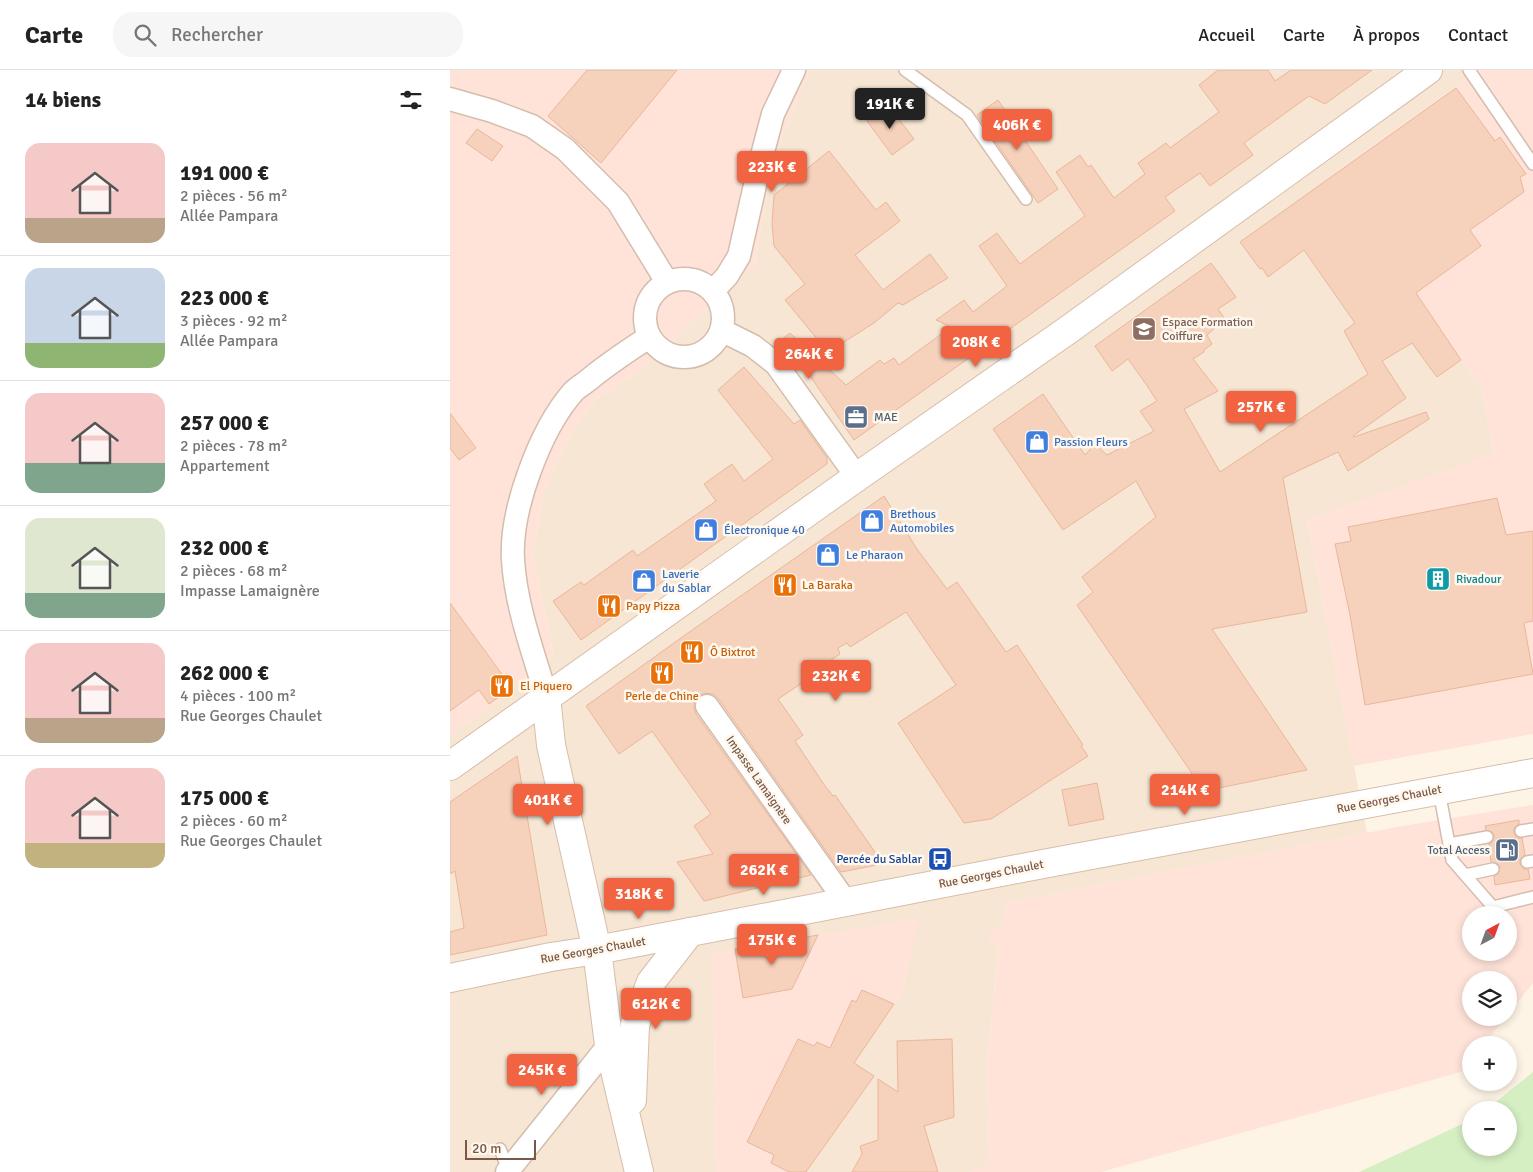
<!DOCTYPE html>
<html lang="fr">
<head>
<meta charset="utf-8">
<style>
  body { margin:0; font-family:Signika,sans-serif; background:#f6f6f6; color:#222; height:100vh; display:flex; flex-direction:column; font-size:19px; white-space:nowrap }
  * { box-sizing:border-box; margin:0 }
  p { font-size:16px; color:#767676 }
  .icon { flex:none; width:28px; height:28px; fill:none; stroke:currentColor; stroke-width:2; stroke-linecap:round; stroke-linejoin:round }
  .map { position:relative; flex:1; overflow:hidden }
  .drawer { display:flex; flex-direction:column; background:#fff; width:450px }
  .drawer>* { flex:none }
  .needle { width:32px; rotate:41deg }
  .buttons { position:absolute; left:1012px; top:836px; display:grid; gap:10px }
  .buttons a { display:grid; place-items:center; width:55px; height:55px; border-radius:50%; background:#fff; box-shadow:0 2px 8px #0003; font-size:25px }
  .scale { position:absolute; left:15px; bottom:12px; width:71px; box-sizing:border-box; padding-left:5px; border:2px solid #7a5848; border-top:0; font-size:14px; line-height:18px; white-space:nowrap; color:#7a5848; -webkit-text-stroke:4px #fff8ee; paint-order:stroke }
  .price { position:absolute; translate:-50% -42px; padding:0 11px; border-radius:5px; background:#f26441; color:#fff; font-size:16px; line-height:32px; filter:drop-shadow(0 1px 2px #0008) }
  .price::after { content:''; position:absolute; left:50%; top:30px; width:15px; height:11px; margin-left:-8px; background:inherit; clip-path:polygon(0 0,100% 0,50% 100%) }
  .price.active { background:#222; color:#fff }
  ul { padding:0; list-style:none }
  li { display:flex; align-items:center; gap:15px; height:125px; padding:0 25px }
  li+li { border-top:1px solid #e0e0e0 }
  li span { display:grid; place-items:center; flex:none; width:140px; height:100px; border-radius:15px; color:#555 }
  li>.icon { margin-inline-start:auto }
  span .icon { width:60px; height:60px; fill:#fffc; stroke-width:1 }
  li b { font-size:21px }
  h2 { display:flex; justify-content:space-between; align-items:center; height:60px; padding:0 25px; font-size:21px }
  header { display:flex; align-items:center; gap:30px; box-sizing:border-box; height:70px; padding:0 25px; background:#fff; border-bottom:1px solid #e0e0e0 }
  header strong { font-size:24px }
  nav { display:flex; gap:28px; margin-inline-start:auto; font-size:18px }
  .search { width:350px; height:45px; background:#f6f6f6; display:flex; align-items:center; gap:12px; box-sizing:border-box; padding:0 18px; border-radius:20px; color:#767676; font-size:19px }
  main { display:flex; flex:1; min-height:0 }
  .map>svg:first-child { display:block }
  .residential { fill:#f7e6d3 }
  .commercial { fill:#ffe3d9; fill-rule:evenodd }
  .green { fill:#d5eec2 }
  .building { fill:#f6d1bb; stroke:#eab69a }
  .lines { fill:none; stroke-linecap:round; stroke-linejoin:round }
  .service-casing { stroke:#d4bdad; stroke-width:14 }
  .minor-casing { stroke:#d4bdad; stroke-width:25 }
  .secondary-casing { stroke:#d7bdaa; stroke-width:30 }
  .service { stroke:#fff; stroke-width:11 }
  .minor { stroke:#fff; stroke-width:22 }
  .secondary { stroke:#fff; stroke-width:28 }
  .labels { text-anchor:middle; stroke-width:5; stroke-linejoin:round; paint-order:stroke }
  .education-label { font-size:12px; fill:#785e54; stroke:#fff8ee; text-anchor:start }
  .service-label { font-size:12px; fill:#4e5e75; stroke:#fff8ee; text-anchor:start }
  .shop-label { font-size:12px; fill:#366cbe; stroke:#fff8ee; text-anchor:start }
  .culture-label { font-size:12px; fill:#0d838f; stroke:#fff8ee; text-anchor:start }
  .food-label { font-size:12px; fill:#c56008; stroke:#fff8ee; text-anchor:start }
  .street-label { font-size:12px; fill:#7a5848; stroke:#fff8ee }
  .transit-label { font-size:12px; fill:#164399; stroke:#fff8ee; text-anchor:end }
</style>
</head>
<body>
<header>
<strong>Carte</strong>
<div class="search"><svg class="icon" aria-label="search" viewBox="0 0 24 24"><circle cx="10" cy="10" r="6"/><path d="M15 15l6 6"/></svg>Rechercher</div>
<nav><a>Accueil</a><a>Carte</a><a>À propos</a><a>Contact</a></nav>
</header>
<main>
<section class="drawer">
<h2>14 biens<svg class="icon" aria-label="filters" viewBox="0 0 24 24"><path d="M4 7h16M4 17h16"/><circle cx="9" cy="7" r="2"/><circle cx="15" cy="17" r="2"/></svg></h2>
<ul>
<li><span style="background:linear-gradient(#f6c9c9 75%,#b9a48a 0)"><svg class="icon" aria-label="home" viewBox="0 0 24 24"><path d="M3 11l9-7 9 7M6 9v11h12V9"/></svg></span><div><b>191 000 €</b><p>2 pièces · 56 m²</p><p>Allée Pampara</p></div></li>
<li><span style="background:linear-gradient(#c9d6e8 75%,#8fb573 0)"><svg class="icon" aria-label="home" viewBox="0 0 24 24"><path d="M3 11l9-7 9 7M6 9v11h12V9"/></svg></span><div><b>223 000 €</b><p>3 pièces · 92 m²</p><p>Allée Pampara</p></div></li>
<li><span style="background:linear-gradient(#f6c9c9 70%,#7fa58c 0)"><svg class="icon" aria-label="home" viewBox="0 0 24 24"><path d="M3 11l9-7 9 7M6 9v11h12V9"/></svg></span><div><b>257 000 €</b><p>2 pièces · 78 m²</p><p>Appartement</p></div></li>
<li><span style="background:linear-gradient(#dfe7d0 75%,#7fa58c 0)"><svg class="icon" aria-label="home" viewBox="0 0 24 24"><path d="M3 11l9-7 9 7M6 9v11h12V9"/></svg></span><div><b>232 000 €</b><p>2 pièces · 68 m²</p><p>Impasse Lamaignère</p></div></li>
<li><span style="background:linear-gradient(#f6c9c9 75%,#b9a48a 0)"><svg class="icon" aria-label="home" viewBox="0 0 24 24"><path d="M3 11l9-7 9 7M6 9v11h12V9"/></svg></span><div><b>262 000 €</b><p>4 pièces · 100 m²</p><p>Rue Georges Chaulet</p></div></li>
<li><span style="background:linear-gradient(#f6c9c9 75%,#c2b280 0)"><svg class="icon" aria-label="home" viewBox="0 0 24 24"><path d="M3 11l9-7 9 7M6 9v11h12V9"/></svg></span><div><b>175 000 €</b><p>2 pièces · 60 m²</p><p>Rue Georges Chaulet</p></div></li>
</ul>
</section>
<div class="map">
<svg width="1083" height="1102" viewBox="0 0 1083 1102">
  <rect width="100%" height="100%" fill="#fef4e6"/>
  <path class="residential" d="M361,0H1029L883,103L1011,290L1032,318L1044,384L857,450L917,763L556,833L551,859L539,873L549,875L537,992L539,1094L518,1102H358V1100L424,1006L404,993L453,921L467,849L263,884L266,1102H0V666L40,637L104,585L83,487L93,424L125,356L149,327L191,300L305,195L321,96L355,11Z"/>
  <path class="commercial" d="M0,0H361L355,11L321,96L305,195L191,300L149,327L125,356L93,424L83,487L104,585L40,637L0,666Z
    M1029,0H1083V664L904,696L857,450L1044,383L1032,318L1011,290L884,106L883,103Z
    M1083,735V913L1059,943V910H1021V948H1055L1033,975H1021V990L1011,1002L651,1102H518L539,1094L537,992L549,876L539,873L541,858H551L556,833L952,756ZM1021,845H1059V882H1021Z
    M468,848L453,921L404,992L424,1006L358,1100V1102H266L263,884Z"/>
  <path class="green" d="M1083,1002V1102H909L1021,1050V1078H1059V1040H1036Z"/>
  <path class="building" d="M137,0H227L151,93L98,46Z
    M768,0H818L825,11L841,0H922L875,34L859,26L794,73L803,85L760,116L750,103L715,127L725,141L404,370L334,268L340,263L396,315L430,290L434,294L444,288L449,295L501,257L486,250L514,230L523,242L557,216L529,176L547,163L570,194L635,146L606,102L630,85L638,97L641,95L664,128L695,104L688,93L716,73L720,78L769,42L749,15Z
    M1006,18L1045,71L1050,67L1076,104L1070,107L1074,122L1020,160L1031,176L966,223L1011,290L987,307L962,273L932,291L956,328L903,366L904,367L976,342L979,349L898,401L888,382L833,408L857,542L762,559L857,700L754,721L627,535L643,522L632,507L706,447L686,411L613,460L543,359L593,324L635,385L645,374L657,385L704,361L690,341L707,331L696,314L678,289L662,301L645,276L761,193L786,227L768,239L775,249L757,265L762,274L754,280V282L743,289L768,321L734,339L770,402L918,304L894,261L905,253L854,180L818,207L812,198L810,199L790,172Z
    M548,30L608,119L588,133L527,45Z
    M438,35L464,69L442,85L417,51Z
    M27,59L53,76L42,91L16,73Z
    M379,81L426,140L436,132L450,151L405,185L433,220L480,184L498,208L453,235L448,233L424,253L378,282L335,230L355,214L324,176L322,154L324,125Z
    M294,297L344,354L350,350L377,388V394L131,570L103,531L131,512L134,515L183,480L187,486L266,431L254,414L282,394L294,411L323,389L268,320Z
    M0,343L26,378L9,390L0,378Z
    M434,426L467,479L497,519L507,512L556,582L567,575L633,675L631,676L638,686L541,749L514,753L448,653L506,615L456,542L400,577L397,573L388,578L390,584L381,590L386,600L366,609L364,605L328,629L353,665L345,671L375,716L383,726L385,725L425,782L427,795L391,802L268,628L263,624L256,623L250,625L245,630L244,637L246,644L361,805L254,831L227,792L263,784L244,756L261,744L202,661L169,684L136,636L245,558Z
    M1047,428L1056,465L1083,461V551L1074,553L1083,604L915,635L900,545L885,474L901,471L898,457Z
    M0,533L62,618L39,634L29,620L0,641Z
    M67,686L97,865L0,885V862L14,858L5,801L0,804V732Z
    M647,713L654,749L619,756L612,720Z
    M1069,750V754L1064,758V763L1068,768H1072L1075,785L1070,789V794L1074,799H1078L1080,809L1045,815L1044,806L1048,804L1050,798L1048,794L1041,792L1039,774L1042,772L1044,766L1042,762L1036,760L1035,756Z
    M368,865L342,919L293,928L285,879Z
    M412,920L444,934L404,993L424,1006L356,1102H339L321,1093L324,1085L297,1072L348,969L364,976L367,972L380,978L402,930L406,932Z
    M502,969L504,1047L474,1056L488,1102H402L412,1084L410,1076L428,1070V1009L448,1022L447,971Z"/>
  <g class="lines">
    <defs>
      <path id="service" d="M455,0L517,45L576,129
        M1019,0L1083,94
        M989,721L1002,790L1043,837L1083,827
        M1071,761L1083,759
        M999,774L1037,767
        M1077,792L1083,791
        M1015,805L1043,799
        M50,1079L58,1100"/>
      <path id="minor" d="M0,29L42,41L82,56L115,79L168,132L217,212
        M195 248a39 39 0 1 1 78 0a39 39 0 1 1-78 0Z
        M263,221L277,206L289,186L310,93L323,44L344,0
        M271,260L303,276L326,294L407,407
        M96,626C83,581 66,537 63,490C60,440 90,360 123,322C128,317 135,313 141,308C159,293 179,280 199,267
        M257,636L396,832
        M57,1102L159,975"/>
      <path id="secondary" d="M96,626L101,675L147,880L159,975L189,1102
        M0,696L407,407L618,260L978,0
        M0,908L101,887L147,880L593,794L1083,703
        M182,1030L185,955L201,912L240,862"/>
    </defs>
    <use href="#service" class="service-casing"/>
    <use href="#minor" class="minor-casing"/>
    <use href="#secondary" class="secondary-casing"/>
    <use href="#service" class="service"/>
    <use href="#minor" class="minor"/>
    <use href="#secondary" class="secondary"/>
  </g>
  <defs>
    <symbol id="school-square" viewBox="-11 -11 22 22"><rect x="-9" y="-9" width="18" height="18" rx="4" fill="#8d6e63" stroke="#fff8ee"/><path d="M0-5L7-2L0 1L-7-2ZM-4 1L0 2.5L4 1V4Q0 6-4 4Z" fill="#fff"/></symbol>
    <symbol id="office-square" viewBox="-11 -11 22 22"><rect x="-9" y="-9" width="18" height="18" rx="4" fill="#5c6f8a" stroke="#fff8ee"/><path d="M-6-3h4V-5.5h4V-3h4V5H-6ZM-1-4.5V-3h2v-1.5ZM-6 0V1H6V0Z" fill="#fff"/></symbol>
    <symbol id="shop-square" viewBox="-11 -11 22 22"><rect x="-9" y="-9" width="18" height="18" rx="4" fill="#3f7fe0" stroke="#fff8ee"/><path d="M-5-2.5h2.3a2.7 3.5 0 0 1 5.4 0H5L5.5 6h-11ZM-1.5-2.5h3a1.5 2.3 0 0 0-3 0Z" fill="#fff"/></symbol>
    <symbol id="building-square" viewBox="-11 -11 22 22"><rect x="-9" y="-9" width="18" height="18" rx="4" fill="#0f9aa8" stroke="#fff8ee"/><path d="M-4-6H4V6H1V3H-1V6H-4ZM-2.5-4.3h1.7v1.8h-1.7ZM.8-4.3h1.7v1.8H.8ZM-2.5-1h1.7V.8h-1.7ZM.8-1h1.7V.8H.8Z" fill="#fff"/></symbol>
    <symbol id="restaurant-square" viewBox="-11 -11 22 22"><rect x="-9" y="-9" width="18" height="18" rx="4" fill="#e8710a" stroke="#fff8ee"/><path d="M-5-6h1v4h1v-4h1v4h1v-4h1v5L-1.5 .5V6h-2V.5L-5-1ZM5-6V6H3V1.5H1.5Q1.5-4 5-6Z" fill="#fff"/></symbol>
    <symbol id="fuel-square" viewBox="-11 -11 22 22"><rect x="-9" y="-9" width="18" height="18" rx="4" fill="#5c6f8a" stroke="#fff8ee"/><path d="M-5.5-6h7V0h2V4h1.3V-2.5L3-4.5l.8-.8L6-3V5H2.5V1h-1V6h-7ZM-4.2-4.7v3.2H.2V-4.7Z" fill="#fff"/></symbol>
    <symbol id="bus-square" viewBox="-11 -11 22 22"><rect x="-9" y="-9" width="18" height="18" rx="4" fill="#1a4fb4" stroke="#fff8ee"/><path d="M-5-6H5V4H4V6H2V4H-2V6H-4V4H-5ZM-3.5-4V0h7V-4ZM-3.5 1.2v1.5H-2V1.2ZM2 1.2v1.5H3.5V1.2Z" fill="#fff"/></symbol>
  </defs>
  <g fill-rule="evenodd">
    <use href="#school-square" x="680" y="245" width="28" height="28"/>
    <use href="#office-square" x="392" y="333" width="28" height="28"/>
    <use href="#shop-square" x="573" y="358" width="28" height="28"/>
    <use href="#shop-square" x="408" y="437" width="28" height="28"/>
    <use href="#shop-square" x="242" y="446" width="28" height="28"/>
    <use href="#shop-square" x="364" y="471" width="28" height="28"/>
    <use href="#building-square" x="974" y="495" width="28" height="28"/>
    <use href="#shop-square" x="180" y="497" width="28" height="28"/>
    <use href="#restaurant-square" x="321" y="501" width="28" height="28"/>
    <use href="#restaurant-square" x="145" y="522" width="28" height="28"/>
    <use href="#restaurant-square" x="228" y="568" width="28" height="28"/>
    <use href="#restaurant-square" x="198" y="589" width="28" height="28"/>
    <use href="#restaurant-square" x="38" y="602" width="28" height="28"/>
    <use href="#fuel-square" x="1043" y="766" width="28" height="28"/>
    <use href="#bus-square" x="476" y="775" width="28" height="28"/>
  </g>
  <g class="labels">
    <g class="education-label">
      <text x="712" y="256">Espace Formation<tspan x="712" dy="14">Coiffure</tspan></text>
    </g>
    <g class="service-label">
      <text x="424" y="351">MAE</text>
      <text x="1040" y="784" text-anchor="end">Total Access</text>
    </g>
    <g class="shop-label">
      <text x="604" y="376">Passion Fleurs</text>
      <text x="440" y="448">Brethous<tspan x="440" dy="14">Automobiles</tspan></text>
      <text x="274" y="464">Électronique 40</text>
      <text x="396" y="489">Le Pharaon</text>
      <text x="212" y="508">Laverie<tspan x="212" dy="14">du Sablar</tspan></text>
    </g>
    <g class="culture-label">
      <text x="1006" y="513">Rivadour</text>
    </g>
    <g class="food-label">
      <text x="352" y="519">La Baraka</text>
      <text x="176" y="540">Papy Pizza</text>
      <text x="260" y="586">Ô Bixtrot</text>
      <text x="70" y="620">El Piquero</text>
      <text x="212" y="630" text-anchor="middle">Perle de Chine</text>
    </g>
    <g class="street-label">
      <text transform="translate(309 710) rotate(55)" y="4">Impasse Lamaignère</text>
      <text transform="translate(939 729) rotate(-11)" y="4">Rue Georges Chaulet</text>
      <text transform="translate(541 804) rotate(-11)" y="4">Rue Georges Chaulet</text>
      <text transform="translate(143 880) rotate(-10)" y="4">Rue Georges Chaulet</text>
    </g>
    <g class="transit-label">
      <text x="472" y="793">Percée du Sablar</text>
    </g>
  </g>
</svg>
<div class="buttons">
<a><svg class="needle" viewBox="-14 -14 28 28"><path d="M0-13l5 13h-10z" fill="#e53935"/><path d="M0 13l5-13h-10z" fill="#767676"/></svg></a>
<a><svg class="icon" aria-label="layers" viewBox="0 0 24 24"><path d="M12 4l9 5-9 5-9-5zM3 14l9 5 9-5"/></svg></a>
<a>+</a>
<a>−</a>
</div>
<div class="scale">20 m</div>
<b class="price active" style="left:440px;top:60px">191K €</b>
<b class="price" style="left:567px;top:81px">406K €</b>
<b class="price" style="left:322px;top:123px">223K €</b>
<b class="price" style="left:526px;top:298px">208K €</b>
<b class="price" style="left:359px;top:310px">264K €</b>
<b class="price" style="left:811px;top:363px">257K €</b>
<b class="price" style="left:386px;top:632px">232K €</b>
<b class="price" style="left:735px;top:746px">214K €</b>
<b class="price" style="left:98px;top:756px">401K €</b>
<b class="price" style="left:314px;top:826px">262K €</b>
<b class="price" style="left:189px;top:850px">318K €</b>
<b class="price" style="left:322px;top:896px">175K €</b>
<b class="price" style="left:206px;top:960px">612K €</b>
<b class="price" style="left:92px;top:1026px">245K €</b>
</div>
</main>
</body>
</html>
